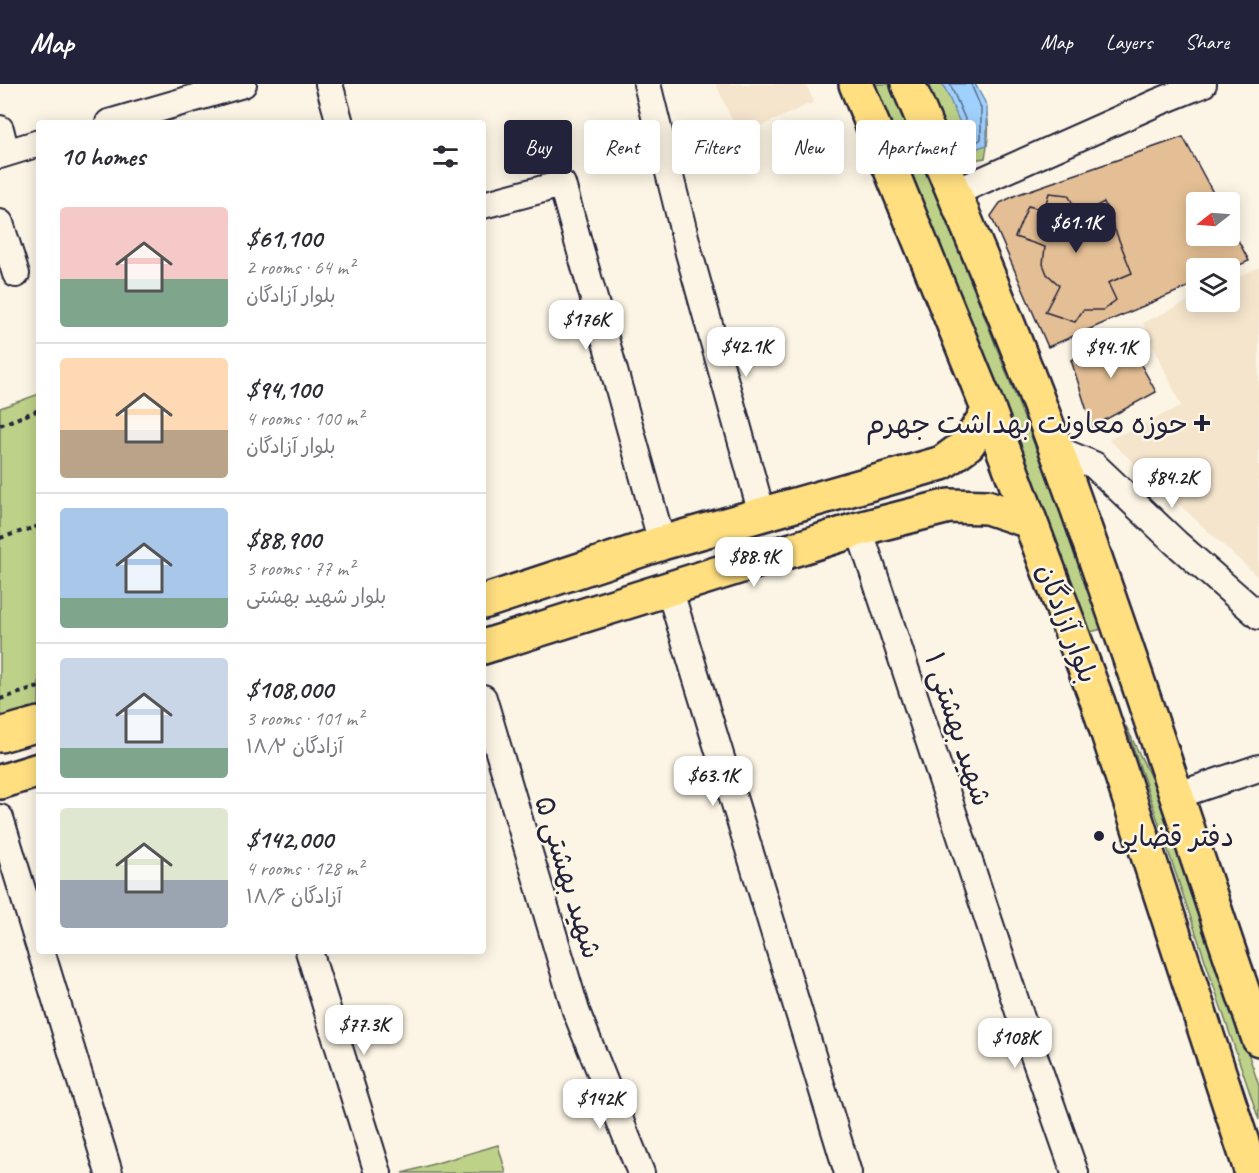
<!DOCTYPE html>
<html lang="en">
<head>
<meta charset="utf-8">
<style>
  body { margin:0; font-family:Caveat,"Playpen Sans Arabic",sans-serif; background:#f7f7f7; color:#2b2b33; height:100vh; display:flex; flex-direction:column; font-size:22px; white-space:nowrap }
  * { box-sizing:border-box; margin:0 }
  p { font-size:20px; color:#7c7c81 }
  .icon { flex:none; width:33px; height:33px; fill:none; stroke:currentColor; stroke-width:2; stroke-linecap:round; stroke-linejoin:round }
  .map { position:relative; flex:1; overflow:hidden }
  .drawer { position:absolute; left:36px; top:36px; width:450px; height:834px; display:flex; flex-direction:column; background:#fff; border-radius:6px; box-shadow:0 3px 15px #0003 }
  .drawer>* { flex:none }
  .top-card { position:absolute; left:504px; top:36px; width:570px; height:54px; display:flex; gap:12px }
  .needle { width:39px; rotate:253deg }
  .buttons { position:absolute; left:1186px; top:108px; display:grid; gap:12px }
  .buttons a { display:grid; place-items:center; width:54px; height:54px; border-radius:6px; background:#fff; box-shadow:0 3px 15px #0003; font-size:30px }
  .price { position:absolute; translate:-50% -51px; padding:0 14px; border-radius:12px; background:#fff; color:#222; font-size:20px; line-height:39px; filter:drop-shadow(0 2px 3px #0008) }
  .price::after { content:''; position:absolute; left:50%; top:36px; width:18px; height:14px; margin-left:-9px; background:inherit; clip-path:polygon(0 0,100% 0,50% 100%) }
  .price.active { background:#22223b; color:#fff }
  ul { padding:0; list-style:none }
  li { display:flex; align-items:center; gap:18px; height:150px; padding:0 24px }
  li+li { border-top:2px solid #e1e1e2 }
  li span { display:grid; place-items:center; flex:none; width:168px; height:120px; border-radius:6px; color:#555 }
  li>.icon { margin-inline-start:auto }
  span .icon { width:72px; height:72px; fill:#fffc; stroke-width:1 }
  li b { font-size:26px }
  h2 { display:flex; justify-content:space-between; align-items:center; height:72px; padding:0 24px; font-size:26px }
  .chip { padding:0 21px; border-radius:6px; background:#fff; box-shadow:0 3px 15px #0003; font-size:21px; line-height:54px }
  .chip.active { background:#22223b; color:#fff }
  header { display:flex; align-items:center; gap:36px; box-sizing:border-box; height:84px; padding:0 30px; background:#22223b; color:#fff }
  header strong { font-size:28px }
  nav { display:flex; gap:33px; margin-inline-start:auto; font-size:21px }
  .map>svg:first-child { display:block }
  .built { fill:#f5e5cd }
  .green { fill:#bdd288; stroke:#707a62; stroke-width:1.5 }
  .water { fill:#a0d0fc; stroke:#6e8aaf; stroke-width:1.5 }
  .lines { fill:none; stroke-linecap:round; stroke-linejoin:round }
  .shore { stroke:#546888; stroke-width:1.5 }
  .building { fill:#e4bf95; stroke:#22223b; stroke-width:1.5 }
  .minor-casing { stroke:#22223b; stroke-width:30 }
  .major-casing { stroke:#22223b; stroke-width:38 }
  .path { stroke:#22223b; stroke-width:4; stroke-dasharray:4.5 4.5; stroke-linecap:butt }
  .minor { stroke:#fcf5e5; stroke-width:26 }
  .major { stroke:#ffdf80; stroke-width:33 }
  .poi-dot { fill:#22223b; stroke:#fcf5e5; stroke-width:2 }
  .labels { text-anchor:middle; stroke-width:5; stroke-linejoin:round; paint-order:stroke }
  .poi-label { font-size:28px; fill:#22223b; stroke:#fcf5e5; text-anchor:end }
  .street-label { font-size:28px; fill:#22223b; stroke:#fcf5e5 }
</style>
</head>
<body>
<header>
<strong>Map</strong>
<nav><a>Map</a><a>Layers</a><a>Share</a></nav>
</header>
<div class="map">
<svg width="1259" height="1089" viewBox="0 0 1259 1089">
  <rect width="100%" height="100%" fill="#fcf5e5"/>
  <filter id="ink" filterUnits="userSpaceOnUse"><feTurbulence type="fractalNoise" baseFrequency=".0167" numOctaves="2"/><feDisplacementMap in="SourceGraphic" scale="12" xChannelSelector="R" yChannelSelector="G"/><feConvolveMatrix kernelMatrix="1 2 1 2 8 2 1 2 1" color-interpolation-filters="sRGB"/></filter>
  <g filter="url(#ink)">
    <path class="built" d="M716,0H806L814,18L739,52Z
      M1259,183V494L1109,356L1181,322L1143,239L1197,213V218H1230V197Z"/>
    <path class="green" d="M870,0H889L955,157L1106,544L1090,548L939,162Z
      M927,0H975C990,28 991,43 985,74L960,78Z
      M39,310V624L0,635V324Z
      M1126,642L1170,734L1259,1002V1036Z
      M498,1061L506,1089H403Z"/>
    <path class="water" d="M943,0H975L987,22V61L972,66Z"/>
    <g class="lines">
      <path class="shore" d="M950,0L974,56L977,58L981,55V24L971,0"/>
    </g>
    <path class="building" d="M1183,53L1218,118H1197V152H1230V141L1249,177L1230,185L1197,184V199L1048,263L991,132L1000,119L1016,111Z
      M1049,109L1068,111L1079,131L1104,118L1132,189L1108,199L1116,216L1103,226H1083L1075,238L1045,228L1059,201L1047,190L1043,180L1045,163L1015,153L1028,122L1044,126Z
      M1124,250L1156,308L1092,343L1071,276Z"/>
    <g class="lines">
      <defs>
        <path id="minor" d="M329,0L340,39
          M647,0L689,169L762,430
          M109,39L243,0
          M0,45L6,69
          M0,71L39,59
          M954,109L1156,19L1203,0
          M483,121L562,100L662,459
          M0,139L16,190
          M1056,365L1094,381L1176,459L1259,532
          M859,445L1027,952L1075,1089
          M669,504L848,1089
          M483,614L576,927L641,1089
          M1178,711L1259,684
          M0,734L39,861
          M41,867L109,1089
          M309,867L378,1089"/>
        <path id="major" d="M856,0L989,327L1098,619L1252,1089
          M908,0C959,121 1011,242 1056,365C1128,560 1191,759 1259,955
          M483,518L662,459L942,379L968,360L989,327
          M483,563L859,445L949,422L987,423L1029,437
          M0,651L39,640
          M0,698L39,686"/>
      </defs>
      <use href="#minor" class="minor-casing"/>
      <use href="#major" class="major-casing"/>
      <path class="path" d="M0,341L39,326
        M0,454L39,442
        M0,615L39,603"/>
      <use href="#minor" class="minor"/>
      <use href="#major" class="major"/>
    </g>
  </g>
  <g class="poi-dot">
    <path d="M1199 330h6v6h6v6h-6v6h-6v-6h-6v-6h6z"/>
    <circle cx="1099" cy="752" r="6"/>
  </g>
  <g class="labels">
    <g class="poi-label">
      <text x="1188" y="349">حوزه معاونت بهداشت جهرم</text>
      <text x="1111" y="762" text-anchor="start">دفتر قضایی</text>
    </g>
    <g class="street-label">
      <text transform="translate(1068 539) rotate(69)" y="10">بلوار آزادگان</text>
      <text transform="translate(959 645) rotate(72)" y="10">شهید بهشتی ۱</text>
      <text transform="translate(569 793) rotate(73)" y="10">شهید بهشتی ۵</text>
    </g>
  </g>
</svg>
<div class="buttons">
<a><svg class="needle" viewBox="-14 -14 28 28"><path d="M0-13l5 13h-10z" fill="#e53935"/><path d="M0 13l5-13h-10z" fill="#7c7c81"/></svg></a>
<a><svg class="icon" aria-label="layers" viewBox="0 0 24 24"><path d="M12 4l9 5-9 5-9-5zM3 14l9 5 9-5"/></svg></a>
</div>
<b class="price active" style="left:1076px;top:170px">$61.1K</b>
<b class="price" style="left:586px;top:267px">$176K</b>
<b class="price" style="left:746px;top:294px">$42.1K</b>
<b class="price" style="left:1111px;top:295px">$94.1K</b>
<b class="price" style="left:1172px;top:425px">$84.2K</b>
<b class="price" style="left:754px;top:504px">$88.9K</b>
<b class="price" style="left:713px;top:723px">$63.1K</b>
<b class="price" style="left:364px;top:972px">$77.3K</b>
<b class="price" style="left:1015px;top:985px">$108K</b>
<b class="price" style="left:600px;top:1046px">$142K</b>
<div class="top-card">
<a class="chip active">Buy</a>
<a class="chip">Rent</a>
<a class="chip">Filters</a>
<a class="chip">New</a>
<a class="chip">Apartment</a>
</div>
<section class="drawer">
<h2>10 homes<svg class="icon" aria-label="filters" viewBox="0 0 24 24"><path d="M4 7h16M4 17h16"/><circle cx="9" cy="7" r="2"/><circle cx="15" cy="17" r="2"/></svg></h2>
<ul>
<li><span style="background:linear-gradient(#f6c9c9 60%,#7fa58c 0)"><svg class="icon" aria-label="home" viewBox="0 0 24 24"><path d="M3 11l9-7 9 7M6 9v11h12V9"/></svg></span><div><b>$61,100</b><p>2 rooms · 64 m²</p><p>بلوار آزادگان</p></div></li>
<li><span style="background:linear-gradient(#ffd9b3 60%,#b9a48a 0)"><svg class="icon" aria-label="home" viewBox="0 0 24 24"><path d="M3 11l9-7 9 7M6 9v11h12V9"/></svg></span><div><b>$94,100</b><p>4 rooms · 100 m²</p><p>بلوار آزادگان</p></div></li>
<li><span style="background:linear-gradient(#a9c7e8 75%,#7fa58c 0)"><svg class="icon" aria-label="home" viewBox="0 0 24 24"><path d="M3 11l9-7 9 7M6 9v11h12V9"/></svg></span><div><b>$88,900</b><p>3 rooms · 77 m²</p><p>بلوار شهید بهشتی</p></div></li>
<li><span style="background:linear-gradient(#c9d6e8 75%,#7fa58c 0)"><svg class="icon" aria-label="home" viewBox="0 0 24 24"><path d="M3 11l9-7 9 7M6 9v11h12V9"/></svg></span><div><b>$108,000</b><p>3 rooms · 101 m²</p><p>آزادگان ۱۸/۲</p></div></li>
<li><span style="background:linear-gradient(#dfe7d0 60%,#9aa5b1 0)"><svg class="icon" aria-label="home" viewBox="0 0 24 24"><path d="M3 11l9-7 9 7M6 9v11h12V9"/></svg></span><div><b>$142,000</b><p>4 rooms · 128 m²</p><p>آزادگان ۱۸/۶</p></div></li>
</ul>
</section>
</div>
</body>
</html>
